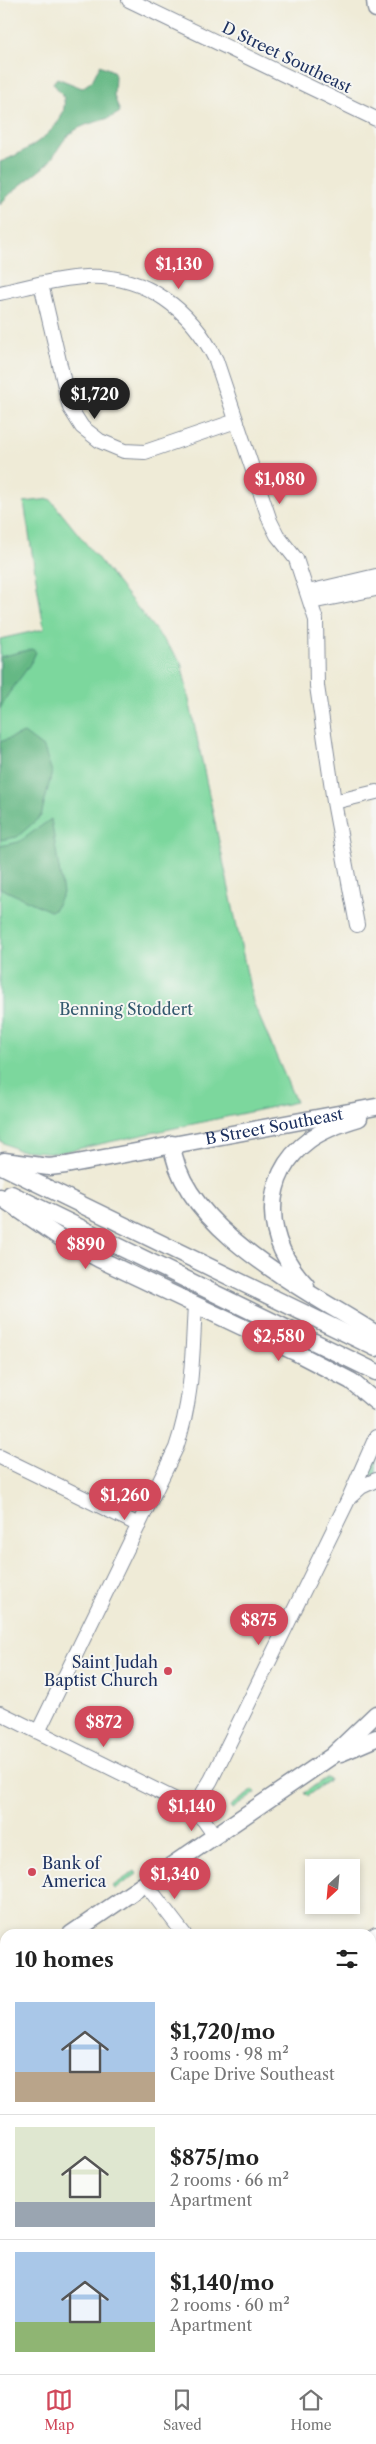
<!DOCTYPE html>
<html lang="en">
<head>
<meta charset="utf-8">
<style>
  body { margin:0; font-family:"Libre Caslon Text",serif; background:#f2f2f2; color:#222; height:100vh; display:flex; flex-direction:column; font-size:19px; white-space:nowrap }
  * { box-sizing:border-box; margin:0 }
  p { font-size:16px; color:#767676 }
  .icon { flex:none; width:28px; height:28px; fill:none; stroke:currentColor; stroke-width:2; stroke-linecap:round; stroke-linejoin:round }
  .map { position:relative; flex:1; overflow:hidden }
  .drawer { position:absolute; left:0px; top:1929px; width:376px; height:446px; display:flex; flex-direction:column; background:#fff; border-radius:15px 15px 0 0; box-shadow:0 2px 8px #0003 }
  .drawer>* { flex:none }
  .needle { width:32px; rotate:206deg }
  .controls { position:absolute; left:305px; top:1859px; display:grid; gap:10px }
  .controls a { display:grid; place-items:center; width:55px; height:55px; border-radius:0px; background:#fff; box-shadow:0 2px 8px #0003; font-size:25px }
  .price { position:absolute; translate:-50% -42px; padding:0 11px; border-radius:18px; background:#d1495b; color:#fff; font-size:16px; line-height:32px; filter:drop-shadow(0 1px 2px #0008) }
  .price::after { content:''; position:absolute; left:50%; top:30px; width:15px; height:11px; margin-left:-8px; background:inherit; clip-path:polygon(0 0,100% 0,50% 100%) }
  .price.current { background:#222; color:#fff }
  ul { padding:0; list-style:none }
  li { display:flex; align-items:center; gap:15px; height:125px; padding:0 15px }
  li+li { border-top:1px solid #e0e0e0 }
  li span { display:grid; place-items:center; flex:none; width:140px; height:100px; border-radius:0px; color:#555 }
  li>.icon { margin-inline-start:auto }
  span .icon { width:60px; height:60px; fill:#fffc; stroke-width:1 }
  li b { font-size:21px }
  h2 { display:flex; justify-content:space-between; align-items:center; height:60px; padding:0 15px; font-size:21px }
  .menu { display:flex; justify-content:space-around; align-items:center; height:70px; border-top:1px solid #e0e0e0; background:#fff; font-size:14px; color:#767676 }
  .menu a { display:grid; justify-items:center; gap:2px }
  .menu .current { color:#d1495b }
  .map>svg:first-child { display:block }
  .green { fill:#7cd79d; stroke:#4c837e }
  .forest { fill:#65b884; stroke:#407471 }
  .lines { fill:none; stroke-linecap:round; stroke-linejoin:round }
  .minor-casing { stroke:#858d9a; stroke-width:16 }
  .major-casing { stroke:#858d9a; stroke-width:19 }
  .minor { stroke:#fff; stroke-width:14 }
  .major { stroke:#fff; stroke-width:16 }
  .rail { stroke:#1b2f5e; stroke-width:4; stroke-dasharray:8 4; stroke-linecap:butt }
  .poi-dot { fill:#d1495b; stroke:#f6f6f2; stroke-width:2 }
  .labels { text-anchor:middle; stroke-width:4; stroke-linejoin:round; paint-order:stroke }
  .street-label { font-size:16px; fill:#1b2f5e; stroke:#f6f6f2 }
  .park-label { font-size:16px; fill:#33596e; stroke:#f6f6f2 }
  .poi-label { font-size:16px; fill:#1b2f5e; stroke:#f6f6f2; text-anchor:end }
</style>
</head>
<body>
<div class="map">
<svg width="376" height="2374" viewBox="0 0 376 2374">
  <rect width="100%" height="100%" fill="#f6f6f2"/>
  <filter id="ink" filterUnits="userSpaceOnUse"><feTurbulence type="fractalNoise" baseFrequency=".02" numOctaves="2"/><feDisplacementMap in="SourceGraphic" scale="10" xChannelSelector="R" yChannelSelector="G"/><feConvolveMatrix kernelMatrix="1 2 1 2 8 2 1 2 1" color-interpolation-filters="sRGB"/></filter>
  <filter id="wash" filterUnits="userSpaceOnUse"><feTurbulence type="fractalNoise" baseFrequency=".0096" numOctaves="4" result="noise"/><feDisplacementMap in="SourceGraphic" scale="20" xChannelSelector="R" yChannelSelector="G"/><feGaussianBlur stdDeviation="1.12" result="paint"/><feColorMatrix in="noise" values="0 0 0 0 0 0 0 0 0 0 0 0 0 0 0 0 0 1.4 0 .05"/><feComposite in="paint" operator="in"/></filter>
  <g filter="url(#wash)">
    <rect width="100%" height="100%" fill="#efebd7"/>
    <path class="green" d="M50,499L181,662L253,1002L296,1102L58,1153L18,1150L0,1141V639L44,629L24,502Z
      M376,1447V1474L363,1479Z
      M327,1777L329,1780L307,1796L304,1793Z
      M254,1790L256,1793L232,1809L230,1806Z
      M135,1871L137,1874L115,1889L113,1886Z"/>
    <path class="forest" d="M100,65L113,71L115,76L114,96L120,112C107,122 88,121 74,131C61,139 57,154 47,164C31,179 13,188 0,205V162C22,154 69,128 64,99C63,94 56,88 53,83L57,78L82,88L92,81Z
      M32,649L36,652C28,673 9,688 0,709V657Z
      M24,733L44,748L52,772L41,816L17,837L0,840V742Z
      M51,819L63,893L54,910L50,911L0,888V846L19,842Z"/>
  </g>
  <g filter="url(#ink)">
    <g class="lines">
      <defs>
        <path id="minor" d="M129,0L376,119
          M41,284L70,408L82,427L100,441L124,451L145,452L236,421
          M0,293C28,287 58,278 86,277C145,274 191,309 216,360L270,521L277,535L296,559L316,620L317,686L334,802L357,925
          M308,592L376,576
          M311,602L376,589
          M334,802L376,792
          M0,1457L139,1525
          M351,1496L361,1487L376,1480
          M0,1713L180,1802L203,1819L215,1836
          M38,1732L176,1448C193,1398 192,1356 195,1305
          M193,1809L211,1780L349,1498L376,1437
          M145,1883L184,1934
          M371,1937L376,1934
          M0,2032L5,2039
          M371,2129L376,2127"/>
        <g id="major">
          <path d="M375,0L376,9"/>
          <path d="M172,1144C181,1230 311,1292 376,1334"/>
          <path id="s1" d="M4,1161L49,1167L66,1165L376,1107"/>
          <path d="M0,1165L376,1348"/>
          <path d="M11,1194L376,1372"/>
          <path d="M0,1197L62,1239L99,1259L295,1352L351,1381L376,1402"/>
          <path d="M306,1285C265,1243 258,1178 309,1140C323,1130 342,1123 359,1118"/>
          <path d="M341,1753L376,1738"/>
          <path d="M71,1934L332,1756L376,1714"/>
          <path d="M0,1982L5,1978"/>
        </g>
      </defs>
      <use href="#minor" class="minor-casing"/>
      <use href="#major" class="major-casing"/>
      <use href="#minor" class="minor"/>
      <use href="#major" class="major"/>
      <path class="rail" d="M371,2252L376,2249
        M371,2261L376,2259
        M371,2324L376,2322
        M124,2374L133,2370
        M145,2374L153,2370
        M254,2374L262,2370
        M271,2374L279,2370"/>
    </g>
  </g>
  <g class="poi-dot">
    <circle cx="168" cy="1671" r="5"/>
    <circle cx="32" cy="1872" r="5"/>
  </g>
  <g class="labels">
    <g class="street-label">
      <text transform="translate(287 57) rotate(26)" y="6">D Street Southeast</text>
      <text dy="6" stroke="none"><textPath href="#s1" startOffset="274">B Street Southeast</textPath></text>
    </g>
    <g class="park-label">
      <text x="126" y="1015">Benning Stoddert</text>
    </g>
    <g class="poi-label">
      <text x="158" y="1668">Saint Judah<tspan x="158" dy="18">Baptist Church</tspan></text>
      <text x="42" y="1869" text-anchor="start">Bank of<tspan x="42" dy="18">America</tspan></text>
    </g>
  </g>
</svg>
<div class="controls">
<a><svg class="needle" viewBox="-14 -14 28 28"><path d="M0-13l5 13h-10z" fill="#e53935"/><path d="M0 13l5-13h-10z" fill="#767676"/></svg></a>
</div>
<b class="price" style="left:179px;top:290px">$1,130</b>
<b class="price current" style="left:95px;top:420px">$1,720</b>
<b class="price" style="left:280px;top:505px">$1,080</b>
<b class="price" style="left:86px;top:1270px">$890</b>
<b class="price" style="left:279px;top:1362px">$2,580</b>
<b class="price" style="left:125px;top:1521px">$1,260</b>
<b class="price" style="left:259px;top:1646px">$875</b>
<b class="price" style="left:104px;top:1748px">$872</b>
<b class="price" style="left:192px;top:1832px">$1,140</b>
<b class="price" style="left:175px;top:1900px">$1,340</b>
<section class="drawer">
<h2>10 homes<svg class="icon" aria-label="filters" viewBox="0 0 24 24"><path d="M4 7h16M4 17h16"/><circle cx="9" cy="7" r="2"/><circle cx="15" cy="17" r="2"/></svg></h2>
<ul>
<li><span style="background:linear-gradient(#a9c7e8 70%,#b9a48a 0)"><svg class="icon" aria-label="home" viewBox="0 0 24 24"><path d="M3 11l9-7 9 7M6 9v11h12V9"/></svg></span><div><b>$1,720/mo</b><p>3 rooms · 98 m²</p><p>Cape Drive Southeast</p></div></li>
<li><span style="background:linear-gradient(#dfe7d0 75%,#9aa5b1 0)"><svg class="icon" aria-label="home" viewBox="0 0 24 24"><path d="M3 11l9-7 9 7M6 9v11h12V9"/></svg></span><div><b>$875/mo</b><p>2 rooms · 66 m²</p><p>Apartment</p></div></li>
<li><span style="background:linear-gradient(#a9c7e8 70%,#8fb573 0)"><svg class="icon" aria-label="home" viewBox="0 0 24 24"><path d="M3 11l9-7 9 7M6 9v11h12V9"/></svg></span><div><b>$1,140/mo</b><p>2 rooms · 60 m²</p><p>Apartment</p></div></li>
</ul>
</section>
</div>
<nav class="menu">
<a class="current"><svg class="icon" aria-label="map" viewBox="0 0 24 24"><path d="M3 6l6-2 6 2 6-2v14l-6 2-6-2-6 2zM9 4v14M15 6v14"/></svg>Map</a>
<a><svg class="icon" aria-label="saved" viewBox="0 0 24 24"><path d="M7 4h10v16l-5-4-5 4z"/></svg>Saved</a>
<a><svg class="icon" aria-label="home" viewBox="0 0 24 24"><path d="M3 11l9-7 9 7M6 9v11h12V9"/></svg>Home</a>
</nav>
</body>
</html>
